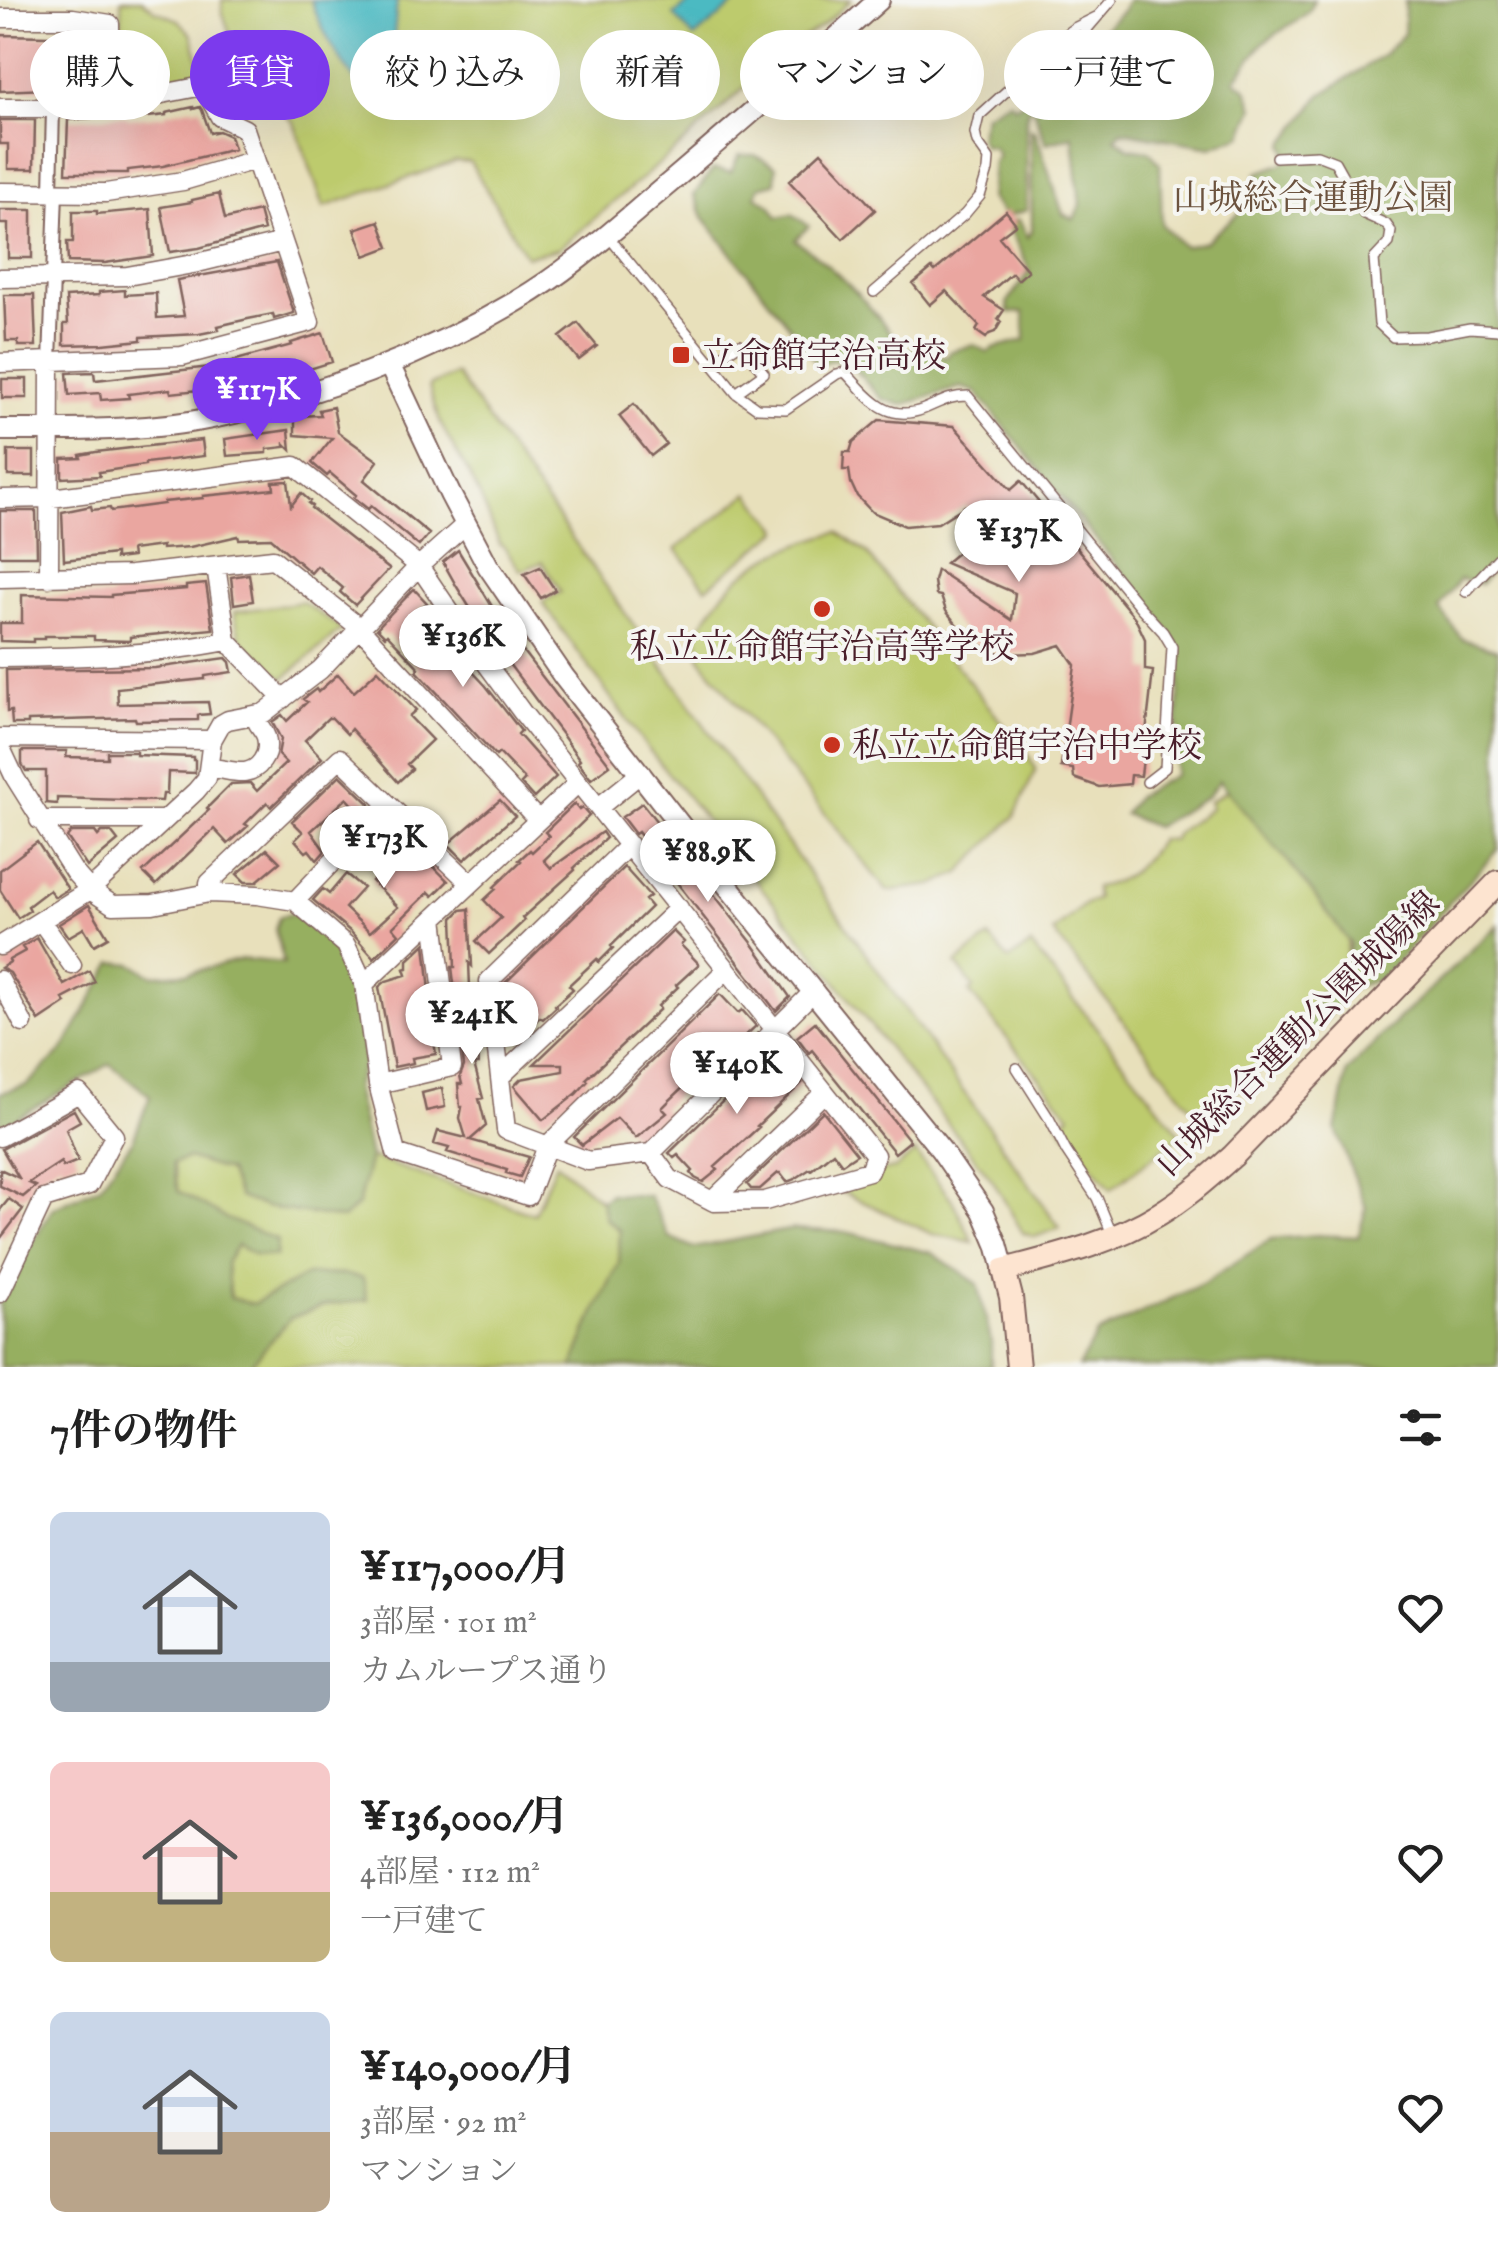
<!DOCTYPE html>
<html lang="ja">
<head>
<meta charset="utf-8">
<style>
  body { margin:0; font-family:"IM FELL English","Noto Serif JP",serif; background:#f6f6f6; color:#222; height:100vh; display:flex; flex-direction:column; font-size:38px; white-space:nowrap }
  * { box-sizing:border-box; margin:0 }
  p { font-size:32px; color:#767676 }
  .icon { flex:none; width:55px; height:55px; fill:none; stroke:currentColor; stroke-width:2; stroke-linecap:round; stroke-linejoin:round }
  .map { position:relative; height:1367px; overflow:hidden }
  .panel { display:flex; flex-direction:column; background:#fff; flex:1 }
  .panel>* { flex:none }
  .guide { position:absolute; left:30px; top:30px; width:1440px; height:90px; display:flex; gap:20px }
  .price { position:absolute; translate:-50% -85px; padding:0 22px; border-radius:35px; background:#fff; color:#222; font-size:32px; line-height:65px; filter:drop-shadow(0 2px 5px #0008) }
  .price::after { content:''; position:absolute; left:50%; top:60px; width:30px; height:22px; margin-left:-15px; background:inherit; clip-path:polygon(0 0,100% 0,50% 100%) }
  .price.on { background:#7c3aed; color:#fff }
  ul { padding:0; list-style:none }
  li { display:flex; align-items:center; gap:30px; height:250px; padding:0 50px }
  li span { display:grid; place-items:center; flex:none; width:280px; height:200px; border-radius:15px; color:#555 }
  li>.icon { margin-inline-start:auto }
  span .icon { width:120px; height:120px; fill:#fffc; stroke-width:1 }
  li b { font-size:42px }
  h2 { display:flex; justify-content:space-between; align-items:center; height:120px; padding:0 50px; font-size:42px }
  .tag { padding:0 35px; border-radius:45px; background:#fff; box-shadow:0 10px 40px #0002; font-size:35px; line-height:90px }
  .tag.on { background:#7c3aed; color:#fff }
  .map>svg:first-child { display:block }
  .green { fill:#bdcb6d; stroke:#84754c; stroke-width:2.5 }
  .forest { fill:#96af60; stroke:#706746; stroke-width:2.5 }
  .water { fill:#4bbac2; stroke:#4a6c76; stroke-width:2.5 }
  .building { fill:#eaa6a0 }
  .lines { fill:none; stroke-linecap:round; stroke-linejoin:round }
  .service-casing { stroke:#81635d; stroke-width:12 }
  .pedestrian-casing { stroke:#81635d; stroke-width:16 }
  .minor-casing { stroke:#81635d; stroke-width:21 }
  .tertiary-casing { stroke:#81635d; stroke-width:24 }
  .secondary-casing { stroke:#81635d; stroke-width:26 }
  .service { stroke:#fff; stroke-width:9 }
  .pedestrian { stroke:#fff; stroke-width:12 }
  .minor { stroke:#fff; stroke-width:18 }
  .tertiary { stroke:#fff; stroke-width:20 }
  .secondary { stroke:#fde4d0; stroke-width:22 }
  .poi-dot { fill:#c8321e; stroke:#f6f6f2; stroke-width:4 }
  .labels { text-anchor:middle; stroke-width:8; stroke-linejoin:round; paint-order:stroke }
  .park-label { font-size:35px; fill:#6c533f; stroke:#f6f6f2 }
  .poi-label { font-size:35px; fill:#4a1f2b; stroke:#f6f6f2; text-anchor:start }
  .street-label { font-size:35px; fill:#4a1f2b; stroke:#f6f6f2 }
</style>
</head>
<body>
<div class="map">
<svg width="1498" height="1367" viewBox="0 0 1498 1367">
  <rect width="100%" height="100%" fill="#f6f6f2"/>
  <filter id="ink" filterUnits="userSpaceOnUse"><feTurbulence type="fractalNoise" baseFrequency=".01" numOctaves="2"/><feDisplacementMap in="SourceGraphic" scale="20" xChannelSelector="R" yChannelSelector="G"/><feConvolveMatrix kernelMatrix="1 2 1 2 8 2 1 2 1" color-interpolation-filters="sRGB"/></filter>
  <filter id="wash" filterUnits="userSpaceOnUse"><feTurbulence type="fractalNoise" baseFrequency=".0048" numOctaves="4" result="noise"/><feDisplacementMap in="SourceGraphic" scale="40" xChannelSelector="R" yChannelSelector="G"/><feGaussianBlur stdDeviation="2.25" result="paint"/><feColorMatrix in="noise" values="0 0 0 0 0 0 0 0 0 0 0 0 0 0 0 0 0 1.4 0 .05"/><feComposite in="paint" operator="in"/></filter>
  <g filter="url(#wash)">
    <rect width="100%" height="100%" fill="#e8e0bb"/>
    <path class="green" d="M121,0H142L156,11L179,20L192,35L203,75L130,89L122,82Z
      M222,0H851L826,23L785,51L685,142L558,249L526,256L470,162L456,161L324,207L294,123L277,106L246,82L222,11Z
      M456,374L1060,1228L1035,1237L1023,1233L993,1181L778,908L645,745L542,602L561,592L542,562L521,571L503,546L500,545C490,521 481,495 468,472C451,444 435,418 429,386Z
      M749,493L780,530L706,588L676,549Z
      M838,532L867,553L1029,757L1036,769L1015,816L960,873L933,885L887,891L700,658C700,651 698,642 698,635C699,625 708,616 713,608C742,563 789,545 838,532Z
      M302,602L342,629L283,679L241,641L234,612Z
      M1230,788L1329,902L1348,938L1346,959L1252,1078L1201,1120L1053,932L1085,904L1097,899L1095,887C1127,883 1143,864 1160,839L1173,840L1175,834L1211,808L1209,802Z
      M989,937L1009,960L1031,945L1181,1135L1111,1189L1059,1124L1070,1115L969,992L974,988L956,964Z
      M915,1152L952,1200L973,1242L932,1234L833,1188L881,1170L895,1169Z
      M370,1157L534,1214L556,1163L601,1201L606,1219L620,1230L619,1263L588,1327L573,1367H248L290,1318L326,1305L367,1300L307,1275L253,1304L230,1298L225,1263L237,1245L255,1255L276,1240L225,1218L178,1191L173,1163L188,1158L228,1171L239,1197L266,1207L342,1219L358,1205Z"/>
    <path class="forest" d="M1127,0H1314L1309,12L1263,43L1235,80L1247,89L1254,107L1243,135L1211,147L1122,131L1115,138L1129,148L1149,151L1160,164L1162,225L1184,247L1205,242L1254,200L1257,173L1284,163L1287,153L1284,144L1321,95L1382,56L1404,34L1405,1L1498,0V564L1481,584L1460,579L1439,608L1462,639L1498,650V849L1381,979L1352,988L1302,1049L1286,1044L1348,960L1350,943L1300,876L1219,781L1207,797L1155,827L1124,814L1137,796L1175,775L1181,650L1154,611L976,392L961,387L902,405L882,399L851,366L831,360L818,367L805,346L703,217L694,195L713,169L731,172L739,155H755L776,167L775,183L759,187L756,196L770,205L778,217L792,214L809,226L795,240C838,270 871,305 901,347L947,357L951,351L974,345L988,352L993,348L1025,340L1024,312L1009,313L1007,303L1030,271L1010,230L1013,221L1019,220L1028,237L1032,231L1031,129L1035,131L1063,214L1074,219L1080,206L1073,136L1046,143L1033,108L1029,107L1026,118L1027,210L1005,217L990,198L993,162L998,155L992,146H984L979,137L985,114L1009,101L1015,106L1037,96L1049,71L1086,46L1123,10Z
      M290,914L301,915L346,957L360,999L364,1063L355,1087L370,1157L358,1205L342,1219L266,1207L239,1197L228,1171L188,1158L173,1163L178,1191L225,1218L277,1240L276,1257L255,1255L237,1245L226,1263L230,1298L253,1304L307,1275L340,1274L363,1278L367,1300L326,1305L291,1318L248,1367H0V1303L5,1288L53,1208L100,1186L133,1140L150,1096L110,1064L0,1127V1093L27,1085L63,1050L113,962L132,964L152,975L189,973L242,959L284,963L275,929L279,917Z
      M1498,925V1367H1078L1097,1334L1204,1283L1271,1239L1317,1235L1358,1237L1366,1208L1336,1130L1347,1072L1384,1033Z
      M610,1194L649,1196L669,1237L694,1248L793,1229L846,1232L932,1253L978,1284L991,1341V1367H573L588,1327L619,1263L620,1230L606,1219L601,1201Z"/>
    <path class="water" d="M311,0H397L393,49L398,68L389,75L390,93L376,94L373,104C347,71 324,39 311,0Z
      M687,0H740L694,38L674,15L689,3Z"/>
    <g id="blocks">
      <path class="building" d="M0,35L95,37V68H98V80H90V86H64V94H47V89L0,91Z
        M878,89L890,102L876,114L864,100Z
        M193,107V109L200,107L202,110L210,133L219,131L230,136L234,149L163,166L128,170V173H66L68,120L114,116H127V119L166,115V113Z
        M0,120H35L34,169H8V144H0Z
        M821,152L875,210L843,239L789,181Z
        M219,194L225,219L259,211L264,230L199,248L170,252L161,207L192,202V200Z
        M150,209L153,256L105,263L68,262L67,242H73V211H97V214Z
        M0,210H32V258H8V224H0Z
        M1006,211L1016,224L999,237L1028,271L1018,280L1012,273L984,297L1004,310L998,319L1001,322L995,332L989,334L986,338L976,331L979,326L946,291L930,305L913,284L932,268L935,271Z
        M379,221L389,247L365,256L355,229Z
        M277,262L294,313L274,319L273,314L248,319L218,326L219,330L199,334L141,337V340L103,344L64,345V324H68L66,297L99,295V292L125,290V295L156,293L157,318L184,316L177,280Z
        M4,295H34L36,346H18V341H6Z
        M578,323L597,346L579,360L560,337Z
        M323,333L332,362L300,372L297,362L263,372L264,375L199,390L171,393L170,389L128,394L129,398L101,400L100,393L69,395L67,373L94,372L95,380L210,367L292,345L291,343Z
        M2,379H27V398H2Z
        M634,404L666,444L651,456L619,416Z
        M333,407L338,432L378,461L364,480L429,534L419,546L371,506L368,509L354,498L356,495L330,473L327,476L312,463L332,438L295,435V416L321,415L319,410Z
        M879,420L954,426L1011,490L1021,481L1135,618L1145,639V670L1153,671L1141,776L1131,775L1130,784L1099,787L1074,778L1073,769L1061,767L1075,665L1061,645L1035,653L1002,654L970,641L946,611L941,596L936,595L934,581L937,570L1012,620L1015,593L945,563L983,531L965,506L938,523L905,526L872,512L857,496L851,483L849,470H843L844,452H850L853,442Z
        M289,430L291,450L285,444V447L267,449V453L227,456L225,439Z
        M202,440L204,456L145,463V465L99,472L100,476L62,478V459L81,458L80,455L96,452Z
        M8,451H34V476H8Z
        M288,481L291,506L301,493L310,501L308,503L312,506L311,508L389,569L355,605L340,592L343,588L317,566L311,573L271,538L239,539L238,536L190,547L162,549V546L131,550L132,557L115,559V554L64,560L62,512L91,506L92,510L110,508L111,511L164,504V502L203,498V496L274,489L273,482Z
        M0,511H36L37,556H0Z
        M458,550L505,628L610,765L591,779L578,762L580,760L563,736L485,632L457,587L443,562Z
        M540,567L555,590L541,598L524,574Z
        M249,574L253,601L234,604L231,577Z
        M206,584L213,629L130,637V641L94,640V636H44V639H33V642L0,641V623H22V595L111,597V595L186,589V586Z
        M414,589L427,603L419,610L464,654L461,659L486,686L521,731L518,734L556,777L534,798L521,784L525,780L499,753L496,756L417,671L419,668L387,634L385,636L377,628Z
        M226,658L230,662L232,672L205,676V679L117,688L118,704L208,702L210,714L198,715V720L136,721L135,718L28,721V724H12L11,711L7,712L6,670L155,668Z
        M378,670L416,710L409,716L432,740L407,764L412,769L398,782L351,729L347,734L332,718H328L305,740L322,758L271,807L267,802L245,824L248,826L228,844L214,829L156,885L143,872L209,810L207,808L231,784L250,783L257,791L286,763L278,755L281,739L272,722L282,715L287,721L307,702L303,699L316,689L318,692L338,674L354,692Z
        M22,751H67L66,757L107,758V752H136V755L193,757V760H195V773L168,772L167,794H163L162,801L57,798V804L46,803V771H26L22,764Z
        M340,775L370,804L361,814L347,798L311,831L325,851L317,860L309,850L306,852L295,840L303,832L292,821Z
        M500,800L515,816L464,860L448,844Z
        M642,803L753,944L790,997L776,1011L638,832L635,834L622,817Z
        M574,804L579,810L582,808L589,816L544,860L551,868L602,832L606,838L574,868L575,870L522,918L524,921L489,954L476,941L501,918L484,900L496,889L494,887L521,861L519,860L530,850L532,852L549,836L545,832Z
        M388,822L408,842L399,851L415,868L425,858L448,881L433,896L429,892L393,927L399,934L374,958L351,932L313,900L323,889L329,894L346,874L363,888L345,908L370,932L398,907L372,881L385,868L371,854L381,845L374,837Z
        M71,832H95L98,836L102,832H111L118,841L87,867L67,837Z
        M37,842L68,889L55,897L49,890L28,906L30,910L18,918L0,890V870Z
        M267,849L280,862L256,882H245L237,874Z
        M624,867L650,896L645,900L651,907L611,946L613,948L599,962L597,959L569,985L573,989L555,1005L556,1007L543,1019L540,1017L519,1036L507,1024L510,1022L507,1018L514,1011L504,1001L502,986Z
        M89,905L108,937L94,945L84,928L68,937L59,924Z
        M469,909L472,966L469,963L471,1012L476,1011L477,1025L478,1064H474L483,1098L479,1099L486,1126L470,1140L529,1157L520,1177L506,1173L507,1170L447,1152L449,1148L434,1144L438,1131L466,1138L460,1118L462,1107H460L458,1084H462L460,1076L464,1066L452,967H455L453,918L461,910Z
        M673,931L684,942L681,945L699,964L676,985L678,987L658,1006L660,1009L586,1079L588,1081L576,1094L543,1120L514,1086L521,1079L563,1071V1064H534Z
        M37,938L64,985L89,971L95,982L63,999L66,1003L39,1021L10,973L1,968L10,962L9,960L25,951L22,947Z
        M425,944L431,1000H427L436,1054L412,1058L413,1063L394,1067L379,987L386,981L406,975L404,969L408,968V960Z
        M720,994L738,1013L742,1010L756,1026L693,1084L690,1081L668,1102L662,1108L667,1113L636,1138L617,1118L582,1145L574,1137Z
        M815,1022L910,1141L895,1153L812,1050L809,1053L797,1037Z
        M771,1051L802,1083L757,1126L759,1127L715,1167L718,1170L703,1182L695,1178L691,1173L693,1171L678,1155L674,1158L669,1153L745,1080Z
        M442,1088L445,1107L426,1111L422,1093Z
        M74,1110L80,1121L66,1129L78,1161L63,1167L61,1162L29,1183L36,1186L23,1197L0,1186V1169L19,1178L2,1149Z
        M823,1111L857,1154L842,1164L833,1152L811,1170L810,1169L795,1179L787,1182L780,1173H778L760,1189H751L747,1184Z
        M9,1199L23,1209L0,1239V1210Z"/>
    </g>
  </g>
  <g filter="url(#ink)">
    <use href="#blocks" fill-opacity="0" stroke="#81635d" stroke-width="2.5"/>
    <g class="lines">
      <defs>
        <path id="service" d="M1039,64L1067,49L1082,35L1112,0
          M1276,157L1317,155L1335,162L1364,214L1386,224L1391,231L1389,243L1374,259L1379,324L1393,337L1427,336L1470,328L1498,330
          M608,236L736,393L757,408L786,409L837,374L845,372C868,396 886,424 924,409C941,402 949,396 968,396L1140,607L1163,632L1172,647L1165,768L1147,782
          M874,292L965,214L980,196L988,170L989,159L977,142L975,133L979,116L1032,68L1056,41L1074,28L1096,17
          M711,363L740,344L764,373L736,393
          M1466,592L1498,558
          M1017,1068L1050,1120L1066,1151L1097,1198L1112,1234"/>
        <path id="pedestrian" d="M51,192L53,108
          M50,362L56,192"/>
        <path id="minor" d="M0,18H73L110,24L111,104
          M0,108H73L111,104L203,86L220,117L245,129L310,322L182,356L0,363
          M0,192L106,193L183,181L255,160
          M0,278L127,276L193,264L283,242
          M0,499L51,498L295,466L419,566L469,640L522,712L875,1155L869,1171L765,1201L714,1202L670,1179L651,1153
          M216,566L227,641L283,699
          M0,578L131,575L273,559L360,628L537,819
          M49,578L50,362
          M0,658C77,657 152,656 227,641
          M0,738L212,740
          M0,746L15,778L74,872L90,890L113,905L153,904L209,893L257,895L295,901L346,945L364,984L378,1084L396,1153L528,1196L547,1146L727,969
          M209,768C228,768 248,781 262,761C267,754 268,745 266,737C263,728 257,726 255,716
          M599,807L641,773
          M39,820H165
          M629,845L489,981L506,1130L588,1161L651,1153L814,991
          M209,893V883L340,758L470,883
          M295,901L388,804
          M41,921L72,965
          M0,946L90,890L196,791L207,778L212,740L221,724L228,720L264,713L320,670L419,566L466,524
          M0,980L23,1023
          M364,984L578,783
          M500,1077L679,908
          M378,1084L452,1067L434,918
          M0,1137L79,1093L114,1136L89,1185L44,1199L0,1293
          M712,1201L825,1092"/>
        <path id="tertiary" d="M389,364L450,494L488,566L564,677L731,890L941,1150L983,1211L997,1244L1004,1270
          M0,430C70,430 144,432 212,418C317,396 424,356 517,301C574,268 622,222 673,180C742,121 811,61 879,0"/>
        <path id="secondary" d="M1018,1367L1011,1297L1004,1270C1057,1256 1112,1243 1159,1214C1186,1198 1210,1176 1233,1156L1498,882"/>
      </defs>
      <use href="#service" class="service-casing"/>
      <use href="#pedestrian" class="pedestrian-casing"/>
      <use href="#minor" class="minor-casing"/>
      <use href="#tertiary" class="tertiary-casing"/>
      <use href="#secondary" class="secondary-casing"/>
      <use href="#service" class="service"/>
      <use href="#pedestrian" class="pedestrian"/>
      <use href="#minor" class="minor"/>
      <use href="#tertiary" class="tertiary"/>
      <use href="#secondary" class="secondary"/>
    </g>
  </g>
  <g class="poi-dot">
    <rect x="671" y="345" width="20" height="20" rx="5"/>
    <circle cx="822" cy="609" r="10"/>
    <circle cx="832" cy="745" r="10"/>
  </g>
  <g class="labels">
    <g class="park-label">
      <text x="1313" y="209">山城総合運動公園</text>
    </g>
    <g class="poi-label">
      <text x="701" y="367">立命館宇治高校</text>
      <text x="822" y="658" text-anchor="middle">私立立命館宇治高等学校</text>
      <text x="852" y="757">私立立命館宇治中学校</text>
    </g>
    <g class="street-label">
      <text transform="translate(1297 1033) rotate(-45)" y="12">山城総合運動公園城陽線</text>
    </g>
  </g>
</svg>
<b class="price on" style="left:257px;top:443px">¥117K</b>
<b class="price" style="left:1019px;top:585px">¥137K</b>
<b class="price" style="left:463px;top:690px">¥136K</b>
<b class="price" style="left:384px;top:891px">¥173K</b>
<b class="price" style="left:708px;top:905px">¥88.9K</b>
<b class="price" style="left:472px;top:1067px">¥241K</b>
<b class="price" style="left:737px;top:1117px">¥140K</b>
<div class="guide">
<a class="tag">購入</a>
<a class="tag on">賃貸</a>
<a class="tag">絞り込み</a>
<a class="tag">新着</a>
<a class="tag">マンション</a>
<a class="tag">一戸建て</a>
</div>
</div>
<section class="panel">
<h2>7件の物件<svg class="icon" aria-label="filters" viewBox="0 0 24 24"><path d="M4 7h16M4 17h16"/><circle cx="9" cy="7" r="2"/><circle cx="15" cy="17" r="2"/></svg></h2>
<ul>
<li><span style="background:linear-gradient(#c9d6e8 75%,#9aa5b1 0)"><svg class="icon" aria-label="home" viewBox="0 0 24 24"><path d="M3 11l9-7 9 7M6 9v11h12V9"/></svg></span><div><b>¥117,000/月</b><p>3部屋 · 101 m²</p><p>カムループス通り</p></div><svg class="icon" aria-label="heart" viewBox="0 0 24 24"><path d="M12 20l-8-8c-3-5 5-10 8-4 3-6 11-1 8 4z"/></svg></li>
<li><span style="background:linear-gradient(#f6c9c9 65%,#c2b280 0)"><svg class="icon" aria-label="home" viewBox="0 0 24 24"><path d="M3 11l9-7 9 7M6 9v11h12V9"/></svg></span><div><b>¥136,000/月</b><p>4部屋 · 112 m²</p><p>一戸建て</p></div><svg class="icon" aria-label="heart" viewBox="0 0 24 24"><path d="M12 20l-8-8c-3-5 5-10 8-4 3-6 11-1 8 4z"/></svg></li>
<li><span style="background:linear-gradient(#c9d6e8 60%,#b9a48a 0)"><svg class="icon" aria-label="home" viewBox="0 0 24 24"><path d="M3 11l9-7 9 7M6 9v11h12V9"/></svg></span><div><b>¥140,000/月</b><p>3部屋 · 92 m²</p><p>マンション</p></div><svg class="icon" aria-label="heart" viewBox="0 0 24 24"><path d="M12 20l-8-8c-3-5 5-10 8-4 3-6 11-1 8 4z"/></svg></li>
</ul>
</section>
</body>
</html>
